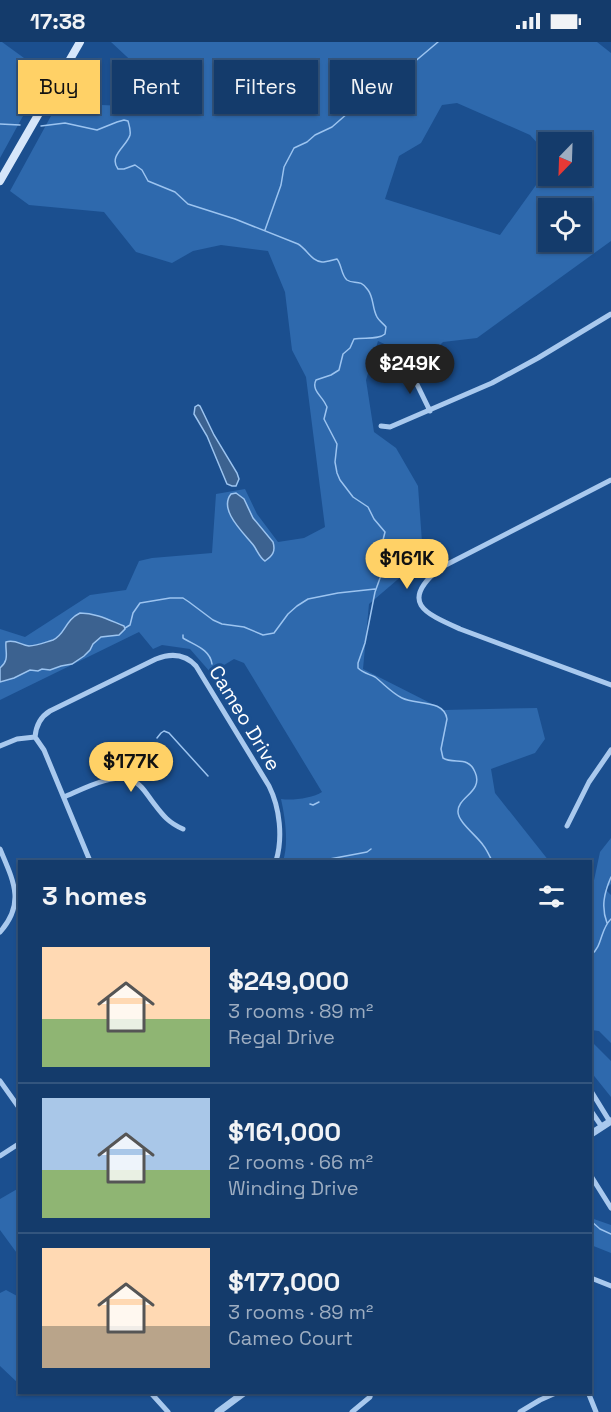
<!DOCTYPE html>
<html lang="en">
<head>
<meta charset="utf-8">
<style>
  body { margin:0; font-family:"Space Grotesk",sans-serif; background:#214673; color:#f1f3f6; height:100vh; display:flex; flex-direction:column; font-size:22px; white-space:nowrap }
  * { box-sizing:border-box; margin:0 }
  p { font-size:20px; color:#9dadc1 }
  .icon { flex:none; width:33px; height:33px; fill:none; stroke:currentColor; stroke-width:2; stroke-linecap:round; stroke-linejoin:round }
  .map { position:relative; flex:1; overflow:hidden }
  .side { position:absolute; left:18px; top:818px; width:574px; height:534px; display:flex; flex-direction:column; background:#143b6b; border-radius:0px; box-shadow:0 2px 4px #0004,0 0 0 2px #33557e }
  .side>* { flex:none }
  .hud { position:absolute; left:18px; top:18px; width:576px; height:54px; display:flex; gap:12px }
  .needle { width:39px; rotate:203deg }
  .buttons { position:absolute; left:538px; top:90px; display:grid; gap:12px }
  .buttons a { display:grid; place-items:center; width:54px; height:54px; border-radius:0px; background:#143b6b; box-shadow:0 2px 4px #0004,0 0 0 2px #33557e; font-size:30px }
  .price { position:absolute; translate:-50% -51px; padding:0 14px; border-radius:21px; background:#ffd166; color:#111; font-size:20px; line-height:39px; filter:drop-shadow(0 2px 3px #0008) }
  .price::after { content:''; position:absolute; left:50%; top:36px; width:18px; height:14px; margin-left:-9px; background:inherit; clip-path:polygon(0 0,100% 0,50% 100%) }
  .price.current { background:#222; color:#fff }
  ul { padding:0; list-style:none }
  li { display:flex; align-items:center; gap:18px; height:150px; padding:0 24px }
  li+li { border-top:2px solid #33557e }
  li span { display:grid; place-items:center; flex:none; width:168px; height:120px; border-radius:0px; color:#555 }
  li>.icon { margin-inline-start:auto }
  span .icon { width:72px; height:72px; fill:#fffc; stroke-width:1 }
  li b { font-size:26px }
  h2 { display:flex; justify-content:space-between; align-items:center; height:72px; padding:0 24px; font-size:26px }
  .pill { padding:0 21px; border-radius:0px; background:#143b6b; box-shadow:0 2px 4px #0004,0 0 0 2px #33557e; font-size:21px; line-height:54px }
  .pill.current { background:#ffd166; color:#111 }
  .status { display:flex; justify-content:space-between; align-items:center; height:42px; padding:0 30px; background:#143b6b; direction:ltr }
  .status svg { height:16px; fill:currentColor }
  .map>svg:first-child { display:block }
  .green { fill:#2e69ad; fill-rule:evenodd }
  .water { fill:#3c6290; stroke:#9cc4f0; stroke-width:1.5 }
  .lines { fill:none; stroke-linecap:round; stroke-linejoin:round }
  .stream { stroke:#9cc4f0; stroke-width:1.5 }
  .minor { stroke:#a9c9ee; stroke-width:5 }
  .tertiary { stroke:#a9c9ee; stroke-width:7 }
  .secondary { stroke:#d6e6fa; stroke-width:8 }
  .labels { text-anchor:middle; stroke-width:6; stroke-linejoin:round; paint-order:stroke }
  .street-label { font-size:20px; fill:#fff; stroke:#1b4f8f }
</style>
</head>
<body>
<div class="status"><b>17:38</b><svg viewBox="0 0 49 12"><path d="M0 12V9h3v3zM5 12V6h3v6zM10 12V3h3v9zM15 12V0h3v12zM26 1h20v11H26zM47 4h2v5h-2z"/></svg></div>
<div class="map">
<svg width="611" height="1370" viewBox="0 0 611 1370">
  <rect width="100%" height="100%" fill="#1b4f8f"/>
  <path class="green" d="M0,0H2L46,32L0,116Z
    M111,0H597L611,11V199L477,296L443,300L423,320L378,299L366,338L374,390L396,406L418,444L422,500L417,521L369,562L363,627L444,668L537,666L545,697L535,711L491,727L495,751L549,819H283C289,801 285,775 281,757C292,759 313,756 322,750L244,621L234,617L211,631L190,607L162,603L153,607L139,590L0,658V587L25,595L90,553L126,548L139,519L152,516L212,511L216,452L245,447L257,472L278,500L304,496L325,485L306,335L292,308L285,250L268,209L221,203L193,209L172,221L136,210L104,170L29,163L10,149L63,52L78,62L125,64L140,27ZM457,61L530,93L549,114V100H582V134H549V125L500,193L385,157L399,114L421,101L442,63ZM549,166H582V200H549Z
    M611,796V842L605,847L611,853V1001L599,989L591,988V843H593L600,810Z
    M591,999L611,1019V1055L591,1030Z
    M19,1146V1214L0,1188V1157Z
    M591,1176L611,1183V1211L591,1203Z
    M6,1248L19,1255V1342L0,1324V1251Z"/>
  <path class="water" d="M198,363L200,364L214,393L237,431L239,437L236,444H232L227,442L207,394L194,372L195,365Z
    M236,451L244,457L253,476L273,500C276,510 272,514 265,519C260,516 258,510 254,504C244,491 218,468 231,452Z
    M80,571C96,571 109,578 124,584L125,587L119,593L101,595L93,602L90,608L84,614L72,622L61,624L50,628L42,627L38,629L30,628L14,636L0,640V626C10,618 5,610 6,600C15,597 21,603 29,604C37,604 46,600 53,598C65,593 65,578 80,571Z"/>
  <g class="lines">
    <path class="stream" d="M0,82L20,83
      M41,84L65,81L97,88L117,80L124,78L128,79C129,83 131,88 130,93C127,104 108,114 118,127H124L135,123L142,128L148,139L175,150L188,162L235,177L298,202C307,207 311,219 322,220C327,220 332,218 337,217C342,223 341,233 347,238C354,243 360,236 368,248C374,256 372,266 377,275C379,279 384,282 386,285L385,292C378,298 364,295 354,297L350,306L343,312L339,328L331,333L316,338C311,348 322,354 326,363L327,365L324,377L337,402L335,420L337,431L340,438L353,455L368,465L374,477L385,490L381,506L384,525L375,550L365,601L358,621V626C363,631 369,632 375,635C384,642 392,651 402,656C415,663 444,657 447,677L441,707L443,716C454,723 468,713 475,730C484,750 457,755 458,770C458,780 477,794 483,803C487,808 489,813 492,819
      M265,188L281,143L284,125L294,106L307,100L315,93L332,85L372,50L406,27L438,0
      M125,586L130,583L133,571L140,561L170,556H183L189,560L213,578L222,582L244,585L263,593L274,591L288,572L297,564L308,557L338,551L375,547
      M183,593V596C194,603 210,607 212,622
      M157,696L161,691L164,689L169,691L208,734
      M310,762L313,763L319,760
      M319,819L367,810L371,807
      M607,881C601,865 604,851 611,835
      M591,913C603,904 600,887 611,877
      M591,1179L600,1187L611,1192"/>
    <path class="minor" d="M410,328L430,369
      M381,384L390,385L492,341L538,316L611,272
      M611,438L440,526C399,560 424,571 460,587L611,643
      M0,704L17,697L35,695
      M64,755C81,748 114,730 132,738C141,742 146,751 152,759C162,772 167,780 183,787
      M567,784L589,740L611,708
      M0,807C13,838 26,861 0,890
      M90,819L44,708L35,695C36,684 40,675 50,669L156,617C171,611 185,612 196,624L269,744C280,766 283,796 276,819
      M0,1039L20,1067
      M591,1049L610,1080
      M591,1069L602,1085
      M0,1114L20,1101
      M591,1134L611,1166
      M591,1236L611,1244
      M150,1350L168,1370
      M588,1350L596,1370
      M352,1370L370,1355L371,1350
      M520,1370L540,1358L558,1350"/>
    <path class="tertiary" d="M591,1092L611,1079
      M218,1370L245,1350"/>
    <path class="secondary" d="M0,139L80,0"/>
  </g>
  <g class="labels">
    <g class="street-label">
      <text transform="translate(245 676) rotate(59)" y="7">Cameo Drive</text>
    </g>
  </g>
</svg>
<div class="buttons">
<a><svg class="needle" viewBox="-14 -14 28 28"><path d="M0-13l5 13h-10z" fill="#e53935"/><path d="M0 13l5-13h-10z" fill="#9dadc1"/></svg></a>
<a><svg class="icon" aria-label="locate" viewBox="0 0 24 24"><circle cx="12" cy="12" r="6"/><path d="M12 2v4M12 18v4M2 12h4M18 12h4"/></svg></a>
</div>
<b class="price current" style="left:410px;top:353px">$249K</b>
<b class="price" style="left:407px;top:548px">$161K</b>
<b class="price" style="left:131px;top:751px">$177K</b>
<div class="hud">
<a class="pill current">Buy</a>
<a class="pill">Rent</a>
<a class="pill">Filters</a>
<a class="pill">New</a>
</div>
<section class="side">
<h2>3 homes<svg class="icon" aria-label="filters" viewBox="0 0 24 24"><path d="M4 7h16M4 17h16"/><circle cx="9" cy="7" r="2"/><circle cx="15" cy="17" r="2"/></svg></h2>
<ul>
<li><span style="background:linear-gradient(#ffd9b3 60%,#8fb573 0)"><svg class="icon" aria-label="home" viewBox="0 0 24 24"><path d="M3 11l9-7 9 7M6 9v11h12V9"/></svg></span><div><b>$249,000</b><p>3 rooms · 89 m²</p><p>Regal Drive</p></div></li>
<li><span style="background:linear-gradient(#a9c7e8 60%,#8fb573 0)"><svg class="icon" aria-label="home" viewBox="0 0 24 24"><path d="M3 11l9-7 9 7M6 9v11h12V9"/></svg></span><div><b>$161,000</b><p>2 rooms · 66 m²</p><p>Winding Drive</p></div></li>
<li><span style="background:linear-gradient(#ffd9b3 65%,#b9a48a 0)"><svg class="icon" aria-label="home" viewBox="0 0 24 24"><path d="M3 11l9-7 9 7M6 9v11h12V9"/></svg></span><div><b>$177,000</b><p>3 rooms · 89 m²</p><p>Cameo Court</p></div></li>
</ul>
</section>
</div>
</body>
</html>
